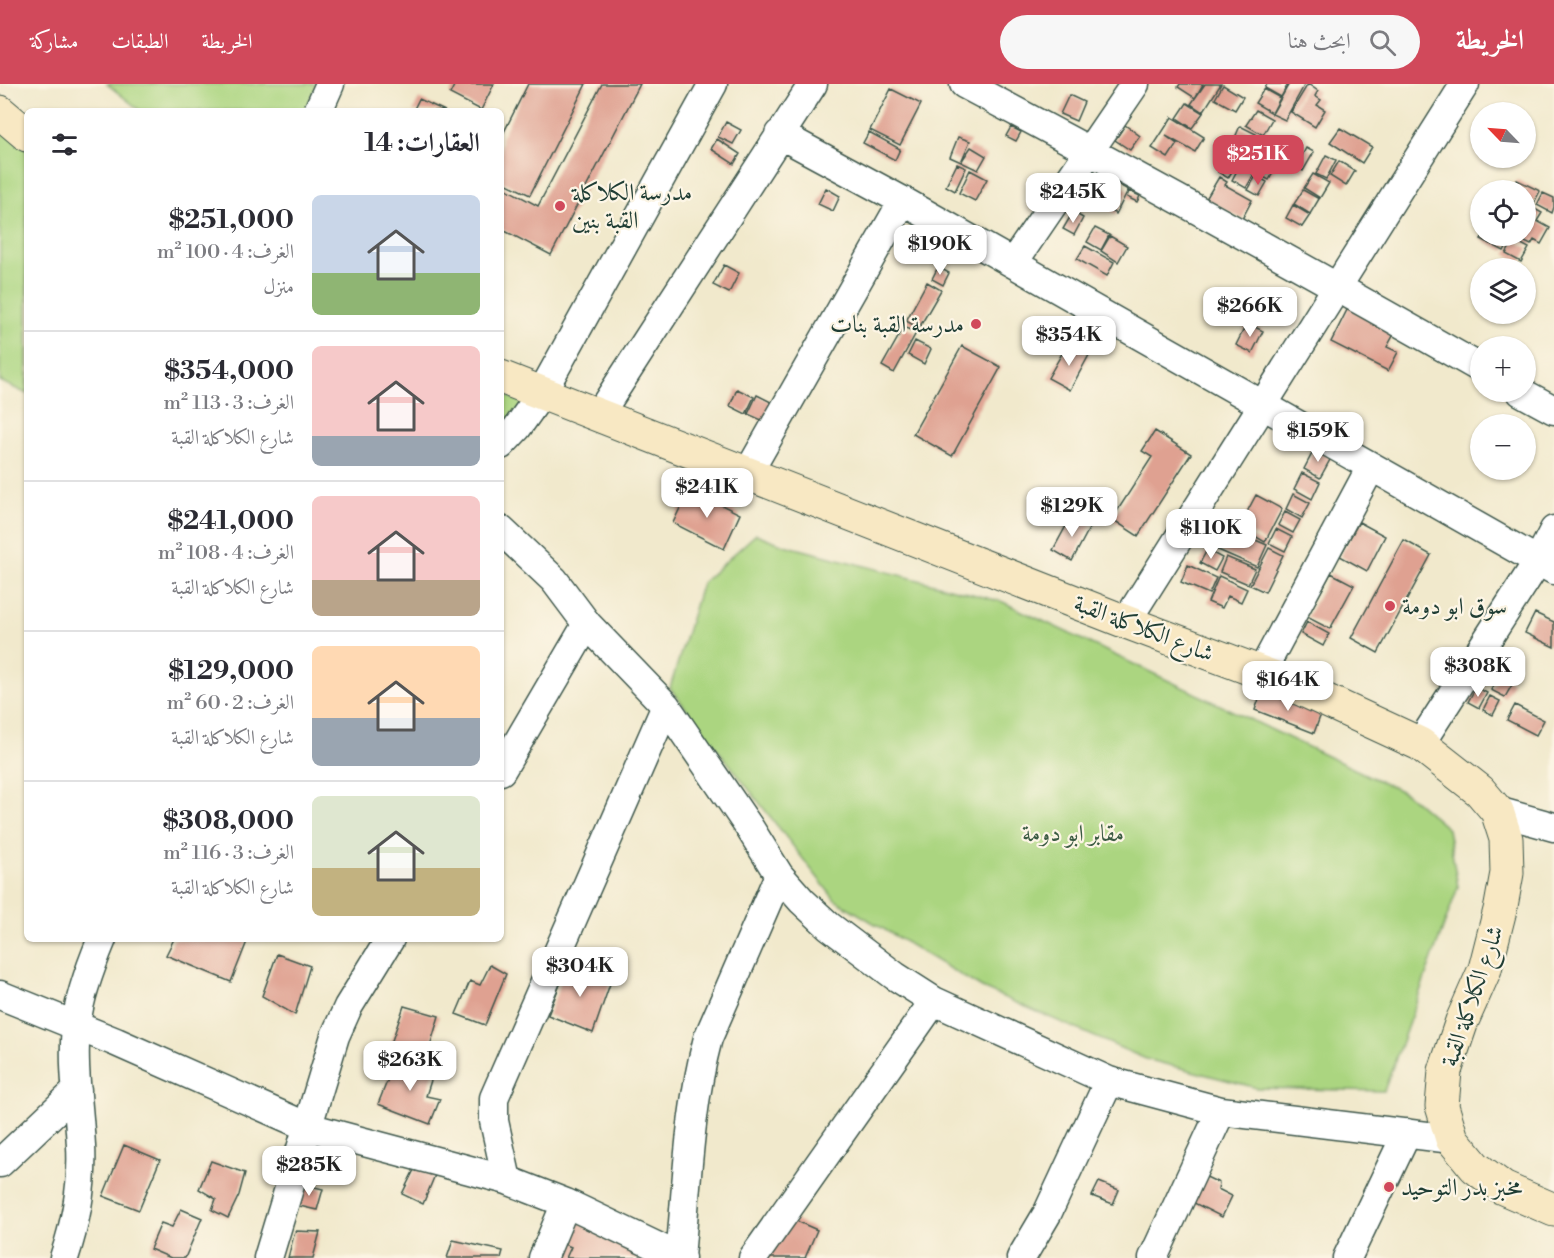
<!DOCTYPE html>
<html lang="ar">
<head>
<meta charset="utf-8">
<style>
  body { margin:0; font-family:"Libre Bodoni",Amiri,serif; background:#f7f7f7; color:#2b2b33; direction:rtl; height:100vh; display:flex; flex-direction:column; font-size:22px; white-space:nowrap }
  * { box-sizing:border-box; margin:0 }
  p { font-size:20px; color:#7c7c81 }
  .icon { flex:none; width:33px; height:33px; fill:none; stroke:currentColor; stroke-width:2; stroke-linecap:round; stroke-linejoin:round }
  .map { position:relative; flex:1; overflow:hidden; direction:ltr }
  .side { position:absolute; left:24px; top:24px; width:480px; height:834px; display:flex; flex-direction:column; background:#fff; border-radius:9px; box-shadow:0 2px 4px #0004; direction:rtl }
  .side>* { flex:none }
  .needle { width:39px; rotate:295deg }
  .buttons { position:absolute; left:1470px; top:18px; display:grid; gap:12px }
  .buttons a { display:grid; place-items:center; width:66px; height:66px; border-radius:50%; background:#fff; box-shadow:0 2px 4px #0004; font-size:30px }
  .price { position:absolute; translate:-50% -51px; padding:0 14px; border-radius:12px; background:#fff; color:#222; font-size:20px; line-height:39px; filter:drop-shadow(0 2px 3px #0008) }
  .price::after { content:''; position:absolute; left:50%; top:36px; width:18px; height:14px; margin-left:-9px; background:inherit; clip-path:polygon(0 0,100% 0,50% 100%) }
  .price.selected { background:#d1495b; color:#fff }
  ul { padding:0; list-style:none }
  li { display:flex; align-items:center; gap:18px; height:150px; padding:0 24px }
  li+li { border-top:2px solid #e1e1e2 }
  li span { display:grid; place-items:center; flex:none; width:168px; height:120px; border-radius:9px; color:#555 }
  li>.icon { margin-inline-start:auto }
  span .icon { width:72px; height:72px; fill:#fffc; stroke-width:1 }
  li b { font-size:26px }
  h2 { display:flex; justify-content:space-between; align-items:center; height:72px; padding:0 24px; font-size:26px }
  header { display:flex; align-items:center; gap:36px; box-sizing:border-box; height:84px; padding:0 30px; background:#d1495b; color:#fff }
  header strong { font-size:28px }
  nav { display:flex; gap:33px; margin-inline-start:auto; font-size:21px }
  .search { width:420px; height:54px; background:#f7f7f7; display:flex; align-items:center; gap:15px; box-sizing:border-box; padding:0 21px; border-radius:33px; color:#7c7c81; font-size:22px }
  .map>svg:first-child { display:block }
  .green { fill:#abd580; stroke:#65895a; stroke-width:1.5 }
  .building { fill:#dfa191 }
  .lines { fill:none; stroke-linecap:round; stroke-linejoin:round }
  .street-casing { stroke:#3e574b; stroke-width:31 }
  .secondary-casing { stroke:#3e574b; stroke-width:35 }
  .street { stroke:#fff; stroke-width:28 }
  .secondary { stroke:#f8e8c3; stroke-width:33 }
  .poi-dot { fill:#d1495b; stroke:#fcf5e5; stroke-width:2 }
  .labels { text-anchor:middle; stroke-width:4.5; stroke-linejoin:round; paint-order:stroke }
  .poi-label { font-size:24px; fill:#1f3d34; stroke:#fcf5e5; text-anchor:start }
  .street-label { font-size:24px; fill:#1f3d34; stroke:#fcf5e5 }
  .park-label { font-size:24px; fill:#3b5b43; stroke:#fcf5e5 }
</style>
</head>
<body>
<header>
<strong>الخريطة</strong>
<div class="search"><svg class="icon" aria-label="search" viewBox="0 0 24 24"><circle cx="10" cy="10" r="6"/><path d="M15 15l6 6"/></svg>ابحث هنا</div>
<nav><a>الخريطة</a><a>الطبقات</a><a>مشاركة</a></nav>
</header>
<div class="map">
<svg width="1554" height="1174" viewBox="0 0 1554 1174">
  <rect width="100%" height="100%" fill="#fcf5e5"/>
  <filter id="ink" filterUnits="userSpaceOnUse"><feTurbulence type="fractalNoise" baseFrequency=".0167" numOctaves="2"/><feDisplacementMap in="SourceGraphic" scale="12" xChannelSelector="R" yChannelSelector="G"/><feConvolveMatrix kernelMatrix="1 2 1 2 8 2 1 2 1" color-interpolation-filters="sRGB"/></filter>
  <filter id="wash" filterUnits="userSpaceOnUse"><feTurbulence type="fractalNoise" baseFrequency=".008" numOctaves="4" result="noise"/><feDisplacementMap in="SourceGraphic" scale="24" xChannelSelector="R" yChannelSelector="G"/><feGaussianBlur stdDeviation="1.35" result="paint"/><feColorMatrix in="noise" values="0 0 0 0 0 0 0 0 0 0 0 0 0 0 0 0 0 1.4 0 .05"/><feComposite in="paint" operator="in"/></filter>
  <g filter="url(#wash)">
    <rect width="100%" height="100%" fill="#f1e9cc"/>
    <path class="green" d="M107,0H317L305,27H141Z
      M0,41L27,62V310L0,297Z
      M501,309L532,322L501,354Z
      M756,450L784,461L1003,518L1407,710L1448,745L1458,803L1384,1007L1257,1004L1146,975L982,904L835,816L670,604L702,499Z"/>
    <g id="blocks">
      <path class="building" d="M455,0H494L481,26L450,10Z
        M528,0H586L530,111L501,97V54Z
        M602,0H640L551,171L501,145V102L538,122Z
        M1180,0H1203L1195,14L1178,3Z
        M1205,0H1221L1203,28L1191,20Z
        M1267,0H1288L1281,13L1265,4Z
        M1289,0H1305L1285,36L1272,30Z
        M1308,0L1318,7L1315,12L1321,16L1317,21L1325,26L1315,43L1291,28Z
        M1223,1L1243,13L1235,26L1215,15Z
        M891,5L921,20L900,61L870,46Z
        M1264,5L1280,14L1272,29L1255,19Z
        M1069,11L1084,18L1076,37L1060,30Z
        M419,15L445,27H413Z
        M1187,19L1203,29L1192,44L1177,34Z
        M1256,26L1272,35L1263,51L1246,41Z
        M1172,33L1204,53L1195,68L1166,52L1177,60L1168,74L1152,64Z
        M726,38L741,46L733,60L718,53Z
        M1125,41L1140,52L1130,66L1115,56Z
        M1240,42L1256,50L1249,63L1234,56Z
        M1011,43L1021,48L1016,57L1006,52Z
        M1340,44L1372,63L1362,79L1330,58Z
        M869,48L900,65L895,76L863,59Z
        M958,53L970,57L961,78L950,73Z
        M1258,54L1284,69L1269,96L1258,90L1268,72L1253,63Z
        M717,55L740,70L734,80L711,65Z
        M1234,62L1244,68L1228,94L1218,88Z
        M971,63L986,72L978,86L961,78Z
        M1306,64L1314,68L1303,87L1296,83Z
        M1249,65L1264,75L1256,88L1241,79Z
        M1326,71L1336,76L1326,95L1316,90Z
        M1339,77L1355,87L1346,102L1330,92Z
        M957,80L966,84L955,107L946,102Z
        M1240,81L1254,90L1246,104L1232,96Z
        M970,86L987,95L975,117L959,109Z
        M1313,90L1329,99L1320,114L1304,104Z
        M1256,92L1267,98L1259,112L1248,106Z
        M1219,93L1227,98L1225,101L1252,116L1242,135L1206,115Z
        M1517,96L1540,107L1534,119L1526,115V106H1511Z
        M1114,98L1128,106L1116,130L1101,122Z
        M826,104L840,112L833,127L818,120Z
        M1303,106L1319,115L1310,130L1294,120Z
        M1129,107L1140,112L1137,118L1127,113Z
        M1543,109L1554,114V123L1552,129L1537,121Z
        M1526,120L1542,129L1537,137L1550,144L1541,160L1534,156L1531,161L1513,152H1526Z
        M1293,121L1310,131L1302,143L1286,134Z
        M1073,128L1083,134L1074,151L1063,145Z
        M1095,144L1109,151L1101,166L1087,158Z
        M1110,152L1127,162L1118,178L1101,167Z
        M1483,152H1502L1510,156L1504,167L1481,155Z
        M1514,156L1529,164L1521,178L1506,170Z
        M1085,162L1114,178L1107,192L1077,175Z
        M724,181L739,189L729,209L713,201Z
        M938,183L949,189L943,201L932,195Z
        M927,198L941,206L919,244L906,237Z
        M1352,216L1399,241L1387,263L1398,268L1388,287L1331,258Z
        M1247,239L1263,247L1252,269L1236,261Z
        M904,243L916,249L894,289L882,282Z
        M915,257L931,265L924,280L908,271Z
        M1068,259L1089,271L1070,306L1048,294Z
        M962,262L1001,283L952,372L913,350Z
        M737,305L754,313L746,330L730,322Z
        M757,311L775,320L766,338L748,330Z
        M1155,347L1191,370L1138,452L1112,435L1152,373L1142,367Z
        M1315,364L1332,372L1320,394L1304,385Z
        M1302,389L1320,398L1312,415L1294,405Z
        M689,405L740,430L724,465L673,439Z
        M1293,410L1310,419L1302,434L1286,425Z
        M1256,411L1282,425L1265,458L1239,443Z
        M1285,428L1300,436L1293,449L1278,441Z
        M1072,431L1091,441L1072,477L1053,466Z
        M1359,438L1385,452L1367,487L1340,472Z
        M1230,445L1267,461L1257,483L1209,462L1213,452L1225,458Z
        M1276,445L1292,453L1285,467L1269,459Z
        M1404,456L1431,471L1378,569L1351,554Z
        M1269,464L1283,471L1265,508L1250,501Z
        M1207,466L1222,474L1215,487L1200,479Z
        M1226,473L1255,485L1248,500L1220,488Z
        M1188,481L1216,494L1209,510L1181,498Z
        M1331,489L1354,501L1330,545L1307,533Z
        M1219,492L1247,505L1241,518L1228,512L1222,524L1208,518Z
        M1535,529L1554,538V563L1525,549Z
        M1307,538L1329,550L1323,562L1301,550Z
        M1499,592L1513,599L1505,613L1491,606Z
        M1476,603L1487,609L1479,624L1468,618Z
        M1262,607L1321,630L1314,649L1255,626Z
        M1490,612L1500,617L1493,631L1483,626Z
        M1515,621L1544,636L1536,651L1507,636Z
        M174,855H248L231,898L166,871Z
        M277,870L310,882L295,931L262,912Z
        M568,880L612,894L593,949L548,931Z
        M490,881L506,890L485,941L456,930L470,897L480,901Z
        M404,922L439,932L425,979L388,968Z
        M396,975L434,987L426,1012L440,1015L430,1040L378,1020Z
        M124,1061L160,1076L139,1126L103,1112Z
        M211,1077L245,1089L239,1111L228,1134L212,1126L216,1115L199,1105Z
        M415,1084L435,1091L423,1120L402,1110Z
        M1198,1089L1219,1099L1218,1105L1232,1112L1222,1133L1188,1116Z
        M1099,1098L1119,1106L1113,1120L1092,1112Z
        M302,1100L323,1105L317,1126L295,1121Z
        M181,1125L202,1134L185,1174H171L150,1165L161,1139L172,1143Z
        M570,1129L670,1174H566L571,1163L559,1158Z
        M783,1131L817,1146L805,1174H765Z
        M295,1147L320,1148L313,1174H288Z
        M453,1156L503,1167L501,1174H447Z"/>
    </g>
  </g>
  <g filter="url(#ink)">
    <use href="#blocks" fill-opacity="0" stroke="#3e574b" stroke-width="1.5"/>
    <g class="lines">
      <defs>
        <path id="street" d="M964,0C1138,92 1310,187 1480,284
          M318,27L330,0
          M779,50L903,117L1554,486
          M1013,179L1135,0
          M1521,308L1554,326
          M598,332L813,0
          M501,361L517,344L541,310L713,0
          M748,389L903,117
          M501,446L554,496L587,540L666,622L749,743L779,791L802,817L829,842L895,892L934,917L1109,997L1221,1027L1452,1055
          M1126,538C1238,358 1353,180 1465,0
          M1261,589L1371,383
          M1420,660L1538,477L1554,446
          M501,687L587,540
          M1497,727L1554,743
          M0,911L116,958L308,1043L507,1096L566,1119L681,1174
          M0,1079L77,1006
          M507,1096L494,1037V1014L666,622
          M680,1173C687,1100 689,1025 708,954L779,791
          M64,1174C76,1138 83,1100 81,1062C79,1023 72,982 76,943C78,917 92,879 102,855
          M268,1174L335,952L348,923L390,855
          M543,1174L566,1119
          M753,1174L934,917
          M1021,1174L1047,1130L1109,997
          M1153,1174L1221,1027
          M1347,1174L1407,1049"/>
        <path id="secondary" d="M0,28L27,51
          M501,293L1126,538L1286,598L1420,660L1480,707L1497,727L1506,755L1507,789L1501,822L1485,885L1462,937L1445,987L1442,1022L1452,1055L1475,1083L1503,1104L1554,1126"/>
      </defs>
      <use href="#street" class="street-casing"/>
      <use href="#secondary" class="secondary-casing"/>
      <use href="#street" class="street"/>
      <use href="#secondary" class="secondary"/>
    </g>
  </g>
  <g class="poi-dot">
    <circle cx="560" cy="122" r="6"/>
    <circle cx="976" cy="240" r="6"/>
    <circle cx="1390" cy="522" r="6"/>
    <circle cx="1389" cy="1103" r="6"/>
  </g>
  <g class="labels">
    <g class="poi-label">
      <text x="572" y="116">مدرسة الكلاكلة<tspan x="572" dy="28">القبة بنين</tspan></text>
      <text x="964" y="248" text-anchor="end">مدرسة القبة بنات</text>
      <text x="1402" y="530">سوق ابو دومة</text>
      <text x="1401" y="1111">مخبز بدر التوحيد</text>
    </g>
    <g class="street-label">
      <text transform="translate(1144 544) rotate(21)" y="8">شارع الكلاكلة القبة</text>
      <text transform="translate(1472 912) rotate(-71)" y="8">شارع الكلاكلة القبة</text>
    </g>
    <g class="park-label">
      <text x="1073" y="757">مقابر ابو دومة</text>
    </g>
  </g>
</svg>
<div class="buttons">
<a><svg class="needle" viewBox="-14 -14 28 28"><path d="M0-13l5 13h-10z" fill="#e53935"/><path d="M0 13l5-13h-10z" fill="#7c7c81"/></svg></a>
<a><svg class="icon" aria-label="locate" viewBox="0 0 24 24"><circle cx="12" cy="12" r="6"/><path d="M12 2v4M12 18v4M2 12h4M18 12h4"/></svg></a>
<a><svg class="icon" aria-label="layers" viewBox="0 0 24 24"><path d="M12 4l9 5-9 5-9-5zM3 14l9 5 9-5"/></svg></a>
<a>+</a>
<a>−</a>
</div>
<b class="price selected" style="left:1258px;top:102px">$251K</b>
<b class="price" style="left:1073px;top:140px">$245K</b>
<b class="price" style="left:940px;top:192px">$190K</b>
<b class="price" style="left:1250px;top:254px">$266K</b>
<b class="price" style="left:1069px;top:283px">$354K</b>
<b class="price" style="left:1318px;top:379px">$159K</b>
<b class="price" style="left:707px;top:435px">$241K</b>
<b class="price" style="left:1072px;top:454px">$129K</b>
<b class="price" style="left:1211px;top:476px">$110K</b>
<b class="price" style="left:1478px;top:614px">$308K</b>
<b class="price" style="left:1288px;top:628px">$164K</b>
<b class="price" style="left:580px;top:914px">$304K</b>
<b class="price" style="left:410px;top:1008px">$263K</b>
<b class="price" style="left:309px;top:1113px">$285K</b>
<section class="side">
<h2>العقارات: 14<svg class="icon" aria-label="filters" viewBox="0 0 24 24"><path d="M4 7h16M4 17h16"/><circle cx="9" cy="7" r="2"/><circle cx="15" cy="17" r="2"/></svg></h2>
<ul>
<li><span style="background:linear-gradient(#c9d6e8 65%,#8fb573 0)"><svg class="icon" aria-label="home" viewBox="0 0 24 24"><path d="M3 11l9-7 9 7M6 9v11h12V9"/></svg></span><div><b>$251,000</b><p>الغرف: 4 · 100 m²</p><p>منزل</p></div></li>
<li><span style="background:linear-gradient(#f6c9c9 75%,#9aa5b1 0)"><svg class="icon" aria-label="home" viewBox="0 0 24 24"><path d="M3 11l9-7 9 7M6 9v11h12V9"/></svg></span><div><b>$354,000</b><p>الغرف: 3 · 113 m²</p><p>شارع الكلاكلة القبة</p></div></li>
<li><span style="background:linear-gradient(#f6c9c9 70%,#b9a48a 0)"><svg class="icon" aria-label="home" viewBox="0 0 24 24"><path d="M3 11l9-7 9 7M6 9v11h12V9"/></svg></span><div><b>$241,000</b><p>الغرف: 4 · 108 m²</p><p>شارع الكلاكلة القبة</p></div></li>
<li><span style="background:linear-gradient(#ffd9b3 60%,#9aa5b1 0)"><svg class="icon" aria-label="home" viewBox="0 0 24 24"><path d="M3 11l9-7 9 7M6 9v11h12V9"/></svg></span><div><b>$129,000</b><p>الغرف: 2 · 60 m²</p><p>شارع الكلاكلة القبة</p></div></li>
<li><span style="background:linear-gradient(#dfe7d0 60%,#c2b280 0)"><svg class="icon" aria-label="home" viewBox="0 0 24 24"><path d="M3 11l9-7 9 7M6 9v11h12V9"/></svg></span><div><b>$308,000</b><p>الغرف: 3 · 116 m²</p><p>شارع الكلاكلة القبة</p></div></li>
</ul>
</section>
</div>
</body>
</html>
